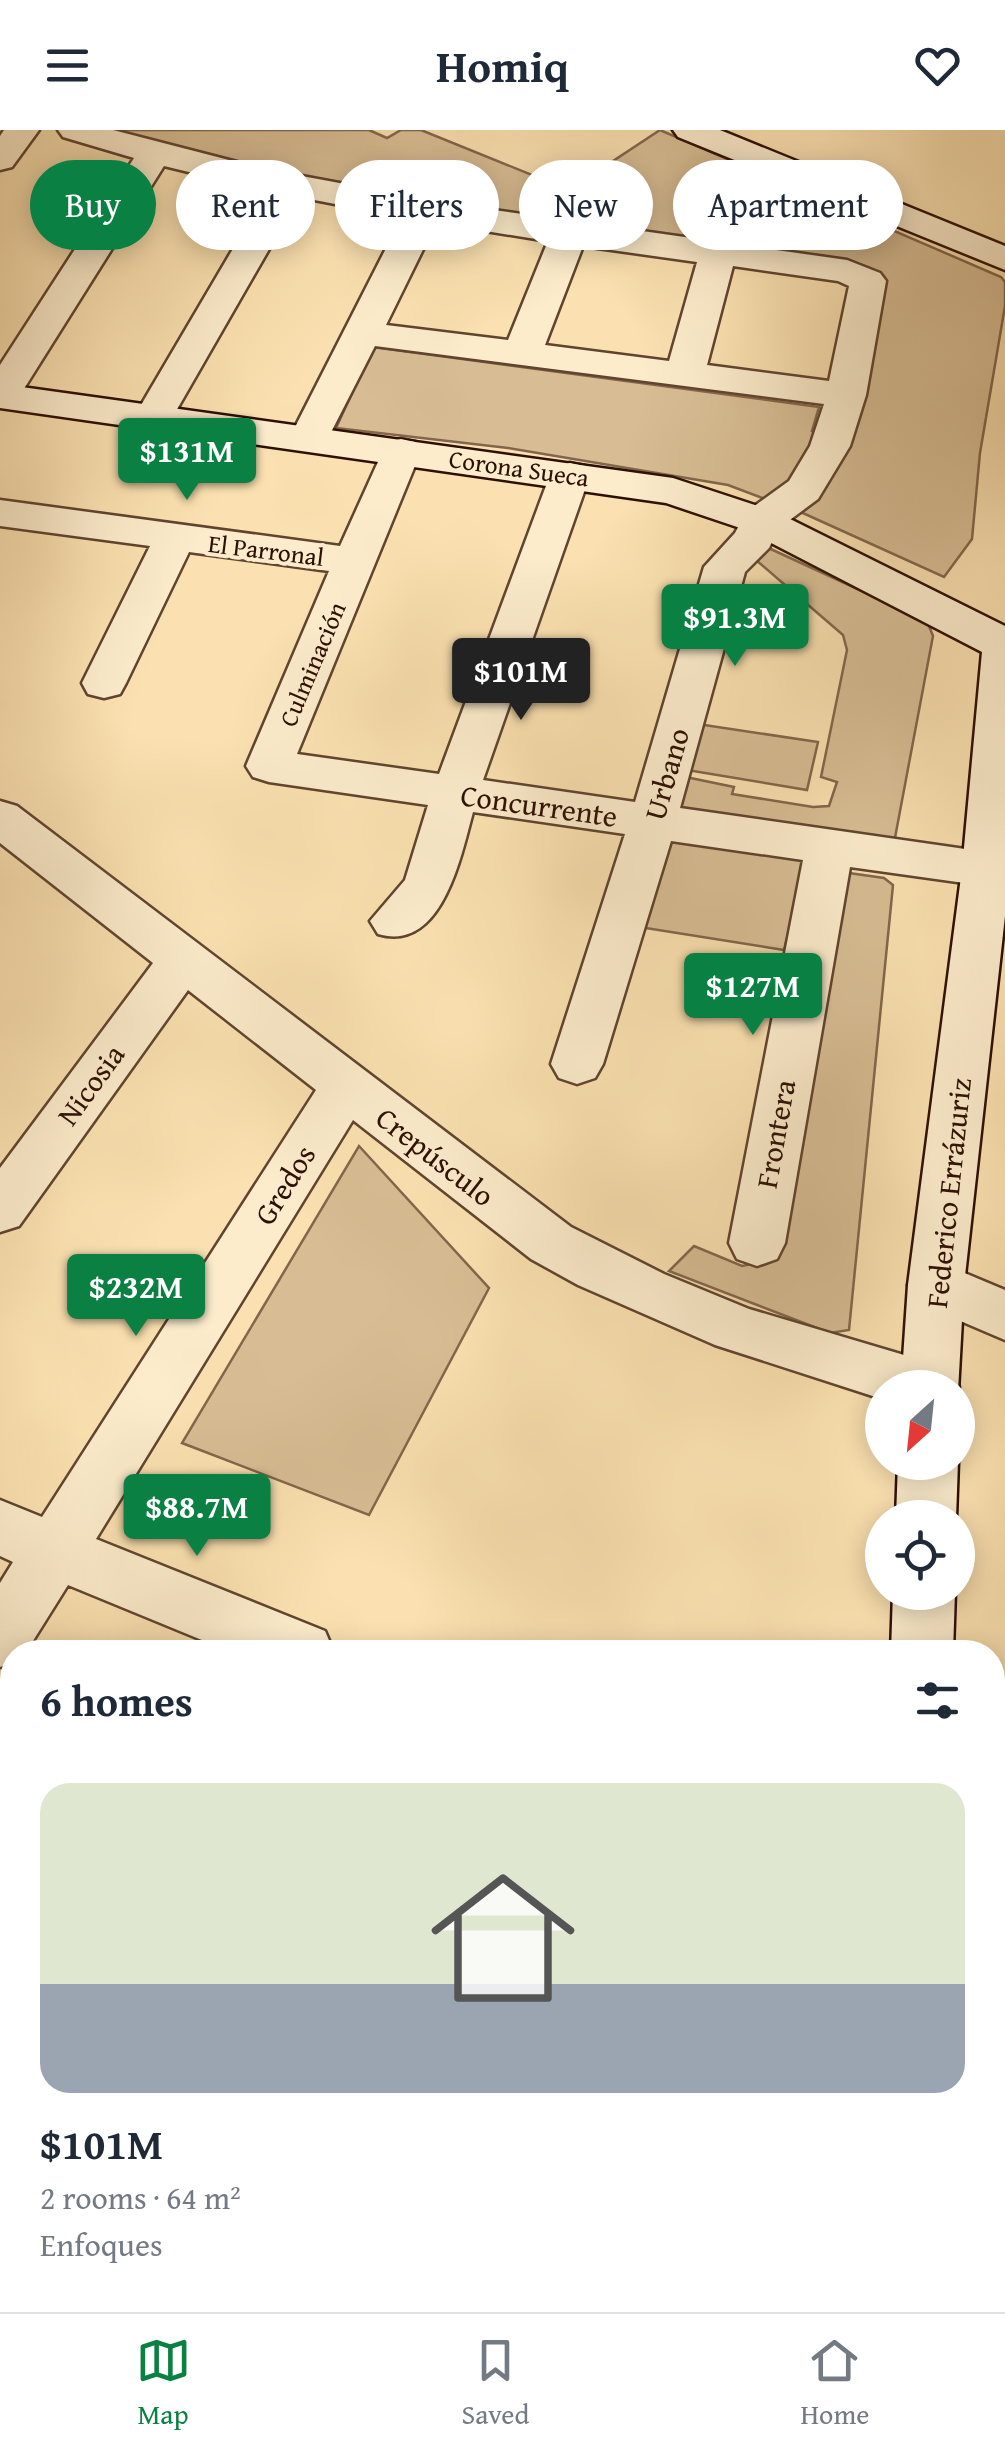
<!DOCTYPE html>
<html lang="en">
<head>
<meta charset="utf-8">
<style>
  body { margin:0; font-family:"Gentium Book Plus",serif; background:#f2f2f3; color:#1f2937; height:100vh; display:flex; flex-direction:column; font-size:38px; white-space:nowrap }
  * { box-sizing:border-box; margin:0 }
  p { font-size:32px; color:#747a83 }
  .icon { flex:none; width:55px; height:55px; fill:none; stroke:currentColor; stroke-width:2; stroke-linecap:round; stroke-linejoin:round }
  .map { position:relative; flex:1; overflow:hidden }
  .drawer { position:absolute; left:0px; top:1510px; width:1005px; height:672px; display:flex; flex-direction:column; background:#fff; border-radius:40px 40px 0 0; box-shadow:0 5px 25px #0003 }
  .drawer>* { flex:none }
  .top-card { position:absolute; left:30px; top:30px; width:945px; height:90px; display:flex; gap:20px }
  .needle { width:65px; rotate:207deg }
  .tools { position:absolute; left:865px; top:1240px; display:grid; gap:20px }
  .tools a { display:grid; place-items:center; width:110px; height:110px; border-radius:50%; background:#fff; box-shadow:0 5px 25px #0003; font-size:50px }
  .price { position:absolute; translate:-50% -85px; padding:0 22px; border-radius:10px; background:#0b8043; color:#fff; font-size:32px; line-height:65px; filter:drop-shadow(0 2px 5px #0008) }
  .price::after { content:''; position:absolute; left:50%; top:60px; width:30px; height:22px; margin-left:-15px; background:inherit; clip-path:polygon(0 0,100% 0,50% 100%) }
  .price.current { background:#222; color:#fff }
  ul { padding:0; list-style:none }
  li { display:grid; align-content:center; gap:20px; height:530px; padding:0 40px }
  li+li { border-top:2px solid #e0e1e3 }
  li span { display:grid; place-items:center; height:310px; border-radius:30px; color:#555 }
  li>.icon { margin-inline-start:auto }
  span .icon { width:180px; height:180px; fill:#fffc; stroke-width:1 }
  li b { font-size:42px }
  h2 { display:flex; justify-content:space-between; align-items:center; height:120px; padding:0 40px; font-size:42px }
  .tag { padding:0 35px; border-radius:45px; background:#fff; box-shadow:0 5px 25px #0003; font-size:35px; line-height:90px }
  .tag.current { background:#0b8043; color:#fff }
  header { display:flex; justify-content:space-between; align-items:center; height:130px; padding:0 40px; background:#fff; font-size:45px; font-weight:700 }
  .tab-bar { display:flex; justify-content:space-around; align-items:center; height:140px; border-top:2px solid #e0e1e3; background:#fff; font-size:28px; color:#747a83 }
  .tab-bar a { display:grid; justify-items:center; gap:5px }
  .tab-bar .current { color:#0b8043 }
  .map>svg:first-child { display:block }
  .green { fill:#d8bd94; stroke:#82664c; stroke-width:2.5 }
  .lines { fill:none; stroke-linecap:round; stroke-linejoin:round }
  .lane-casing { stroke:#60442f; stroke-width:4 }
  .street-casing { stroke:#60442f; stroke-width:5 }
  .secondary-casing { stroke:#2d0f04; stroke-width:5 }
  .lane { fill:#fceccc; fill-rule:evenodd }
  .street { fill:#fceccc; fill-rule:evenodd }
  .secondary { fill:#fceccc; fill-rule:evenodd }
  .labels { text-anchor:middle; stroke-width:8; stroke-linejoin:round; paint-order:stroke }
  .far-street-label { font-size:25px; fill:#2d0f04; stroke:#fceccc }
  .street-label { font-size:30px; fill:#2d0f04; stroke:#fceccc }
</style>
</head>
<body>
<header><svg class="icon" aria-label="menu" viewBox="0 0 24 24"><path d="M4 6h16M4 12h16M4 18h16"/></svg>Homiq<svg class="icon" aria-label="heart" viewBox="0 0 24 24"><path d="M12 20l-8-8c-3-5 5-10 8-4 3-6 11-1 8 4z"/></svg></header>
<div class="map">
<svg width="1005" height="2182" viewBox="0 0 1005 2182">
  <rect width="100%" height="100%" fill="#fbe1b1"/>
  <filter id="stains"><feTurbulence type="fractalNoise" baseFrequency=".002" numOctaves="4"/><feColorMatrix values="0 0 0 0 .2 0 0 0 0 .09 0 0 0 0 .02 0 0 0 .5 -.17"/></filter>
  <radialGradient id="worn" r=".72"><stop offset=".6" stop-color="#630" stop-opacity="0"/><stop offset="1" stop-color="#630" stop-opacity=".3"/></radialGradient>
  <path class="green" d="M97,0H369L387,8L401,0H421L569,60L660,0L1001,147L1005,152V176L980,323L972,409L944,447L805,384L728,355L508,318L336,298L373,217L819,277L812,301L848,307L879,144L287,47Z
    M762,415L927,491L933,506L894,713L669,679L676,645L734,657L732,664L813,677L829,676L837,652L821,647L847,520L843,505L749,424Z
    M691,593L818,612L807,660L681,639Z
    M659,700L807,725L784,820L633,796Z
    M842,742L884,748L893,755L849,1200L830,1203L669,1141L694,1116L742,1136L762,1132Z
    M359,1016L489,1158L369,1385L182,1313Z"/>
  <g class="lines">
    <defs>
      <path id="lane" d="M476,2170H514L516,2182H478Z"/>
      <path id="street" d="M4,0H39L12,37L0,40V6Z
        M58,0H113L264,39L458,75L847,130L880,143L886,151L866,265L850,316L818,369L779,398L769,418L745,442L680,678L986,722L1003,727L1005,748L986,756L850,737L785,1113L777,1129L757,1136L737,1129L729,1113L803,730L671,711L603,934L595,948L577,954L559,948L551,934L625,704L473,682C461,726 442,823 378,804L370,791L405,750L428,675L269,652L253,647L246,636L329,441L189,422L126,553L120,564L104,568L88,564L82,553L150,416L0,396V370L340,416L387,312L401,309L415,312L421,321L297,624L439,644L550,345L556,336L570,333L584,336L590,345L483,650L635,672L704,437L735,403L746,382L789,351L810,316L824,274L375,216L323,318L309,321L295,318L289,309L402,87L299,67L168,295L154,299L140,295L134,287L267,61L164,36L20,265L14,273L0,277V235L134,28L63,7ZM436,93L548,111L508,210L386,195ZM583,116L697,132L669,231L545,215ZM733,136L838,151L849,156L829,251L707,235Z
        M0,671L17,676L571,1097L664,1144L749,1179L951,1239L959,1257L958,1260L882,1258V1269L715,1215L578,1155L531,1129L353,990L96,1409L325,1501L334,1522H231L68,1455L26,1522H12V1533L0,1537V1453L13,1432L0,1426V1370L42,1387L316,960L188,860L19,1096L0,1102V1038L153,833L0,713Z
        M936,1131L1005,1160V1210L916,1172L908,1155L916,1138Z
        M992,2101L1005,2106V2182L976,2170H992Z"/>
      <path id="secondary" d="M673,0H720L1005,116V140L678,7Z
        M0,254L673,348L776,382L1005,496V786L964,1155L958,1261V1258H901L908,1155L962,739L982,522L746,400L666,373L0,278Z
        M958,1331V1332L956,1388H896L898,1332Z
        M893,1462H955L953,1522H891Z
        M883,2170H959V2182H883Z"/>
    </defs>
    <use href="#lane" class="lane-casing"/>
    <use href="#street" class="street-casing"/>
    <use href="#secondary" class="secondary-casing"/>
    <use href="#lane" class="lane"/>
    <use href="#street" class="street"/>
    <use href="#secondary" class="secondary"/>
  </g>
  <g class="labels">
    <g class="far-street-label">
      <text transform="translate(519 338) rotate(8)" y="9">Corona Sueca</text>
      <text transform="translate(266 420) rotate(7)" y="9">El Parronal</text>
      <text transform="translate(312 534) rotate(-67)" y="9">Culminación</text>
    </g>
    <g class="street-label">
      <text transform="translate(667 644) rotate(-74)" y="10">Urbano</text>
      <text transform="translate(539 676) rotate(8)" y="10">Concurrente</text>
      <text transform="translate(91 955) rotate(-54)" y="10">Nicosia</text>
      <text transform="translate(776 1004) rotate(-80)" y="10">Frontera</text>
      <text transform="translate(435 1027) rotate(38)" y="10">Crepúsculo</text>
      <text transform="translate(285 1055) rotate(-58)" y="10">Gredos</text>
      <text transform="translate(949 1063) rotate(-84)" y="10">Federico Errázuriz</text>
    </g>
  </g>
  <rect width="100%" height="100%" filter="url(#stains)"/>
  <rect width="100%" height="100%" fill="url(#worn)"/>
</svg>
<div class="tools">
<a><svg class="needle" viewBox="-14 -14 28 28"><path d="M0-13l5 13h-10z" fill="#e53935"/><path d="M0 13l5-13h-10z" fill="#747a83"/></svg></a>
<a><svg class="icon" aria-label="locate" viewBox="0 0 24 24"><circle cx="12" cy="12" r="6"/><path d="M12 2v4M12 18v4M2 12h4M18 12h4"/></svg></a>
</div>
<b class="price" style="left:187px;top:373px">$131M</b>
<b class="price" style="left:735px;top:539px">$91.3M</b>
<b class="price current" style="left:521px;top:593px">$101M</b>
<b class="price" style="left:753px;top:908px">$127M</b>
<b class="price" style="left:136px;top:1209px">$232M</b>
<b class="price" style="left:197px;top:1429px">$88.7M</b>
<div class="top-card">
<a class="tag current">Buy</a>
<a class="tag">Rent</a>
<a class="tag">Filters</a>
<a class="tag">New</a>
<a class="tag">Apartment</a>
</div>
<section class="drawer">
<h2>6 homes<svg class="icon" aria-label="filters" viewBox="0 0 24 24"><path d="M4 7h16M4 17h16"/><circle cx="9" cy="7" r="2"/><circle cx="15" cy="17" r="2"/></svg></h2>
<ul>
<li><span style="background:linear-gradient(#dfe7d0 65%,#9aa5b1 0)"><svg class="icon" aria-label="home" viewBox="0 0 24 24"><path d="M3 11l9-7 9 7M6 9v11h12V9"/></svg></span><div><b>$101M</b><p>2 rooms · 64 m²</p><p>Enfoques</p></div></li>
</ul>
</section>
</div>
<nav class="tab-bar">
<a class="current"><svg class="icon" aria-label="map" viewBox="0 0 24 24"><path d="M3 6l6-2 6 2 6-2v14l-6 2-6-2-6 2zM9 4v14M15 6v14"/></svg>Map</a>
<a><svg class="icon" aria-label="saved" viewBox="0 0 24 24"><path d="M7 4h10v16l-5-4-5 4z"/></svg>Saved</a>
<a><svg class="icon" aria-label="home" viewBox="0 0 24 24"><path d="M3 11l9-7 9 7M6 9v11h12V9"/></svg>Home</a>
</nav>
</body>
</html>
